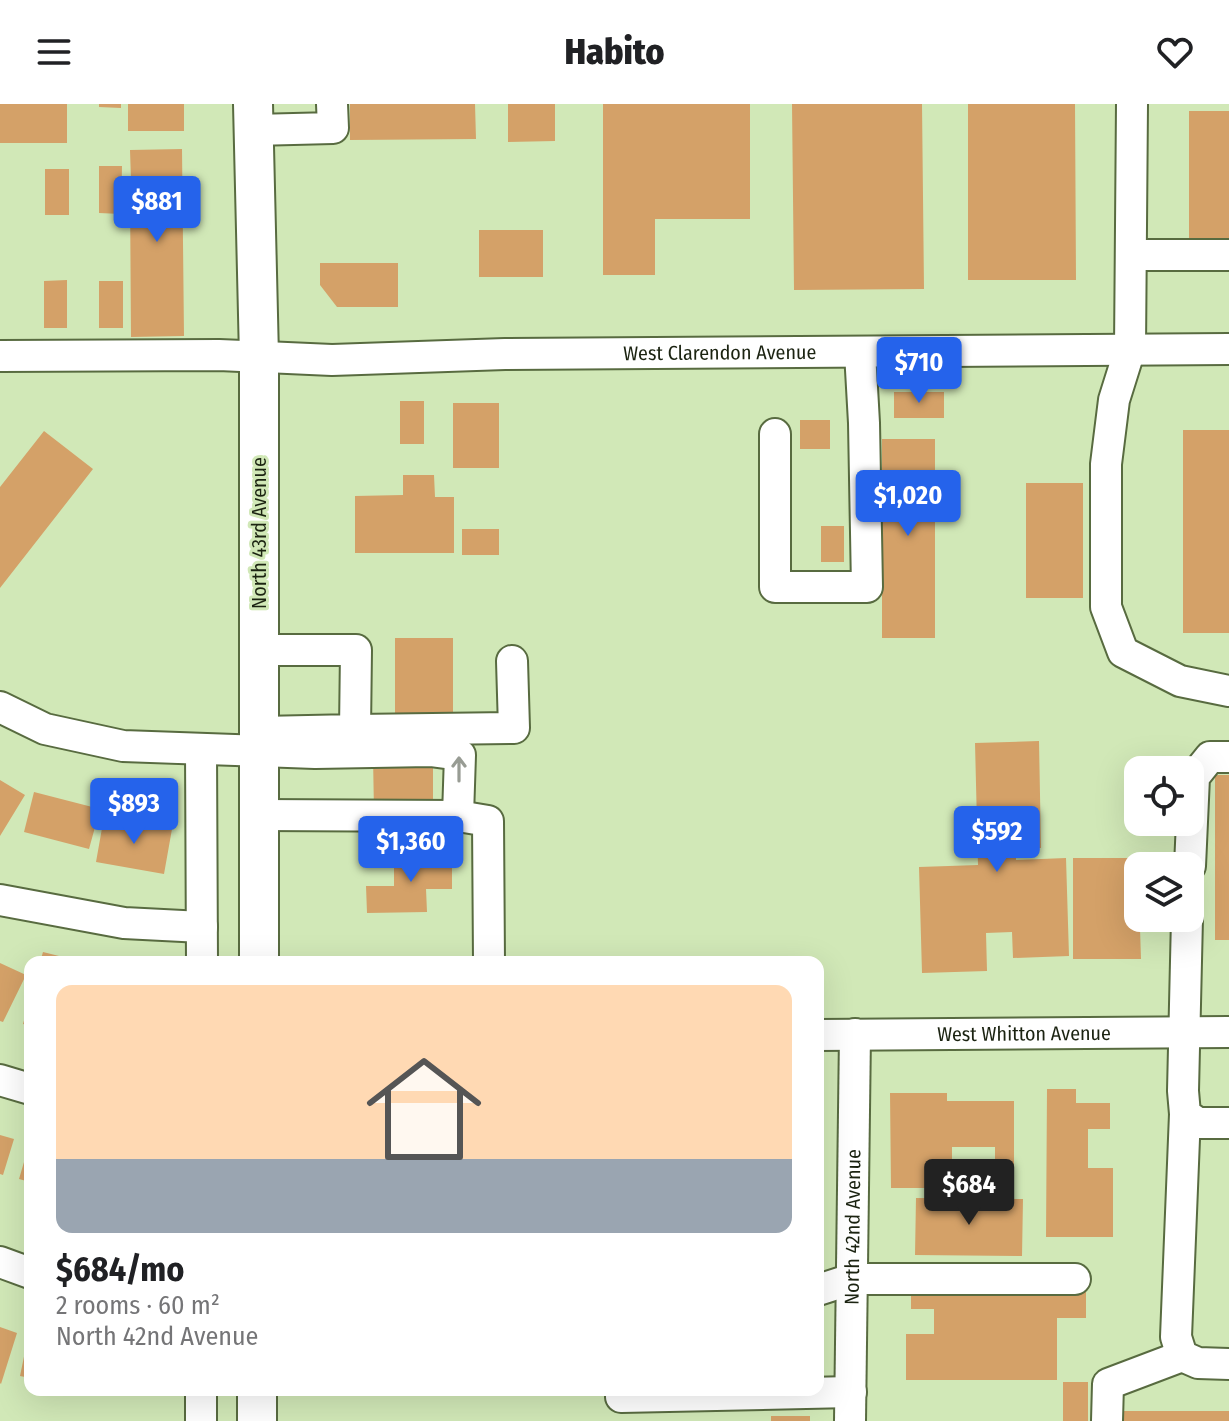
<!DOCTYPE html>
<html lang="en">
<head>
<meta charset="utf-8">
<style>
  body { margin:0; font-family:"Fira Sans Condensed",sans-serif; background:#f6f6f6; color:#202124; height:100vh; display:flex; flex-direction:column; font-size:30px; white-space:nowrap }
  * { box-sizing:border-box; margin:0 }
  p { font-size:26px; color:#757577 }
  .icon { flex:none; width:44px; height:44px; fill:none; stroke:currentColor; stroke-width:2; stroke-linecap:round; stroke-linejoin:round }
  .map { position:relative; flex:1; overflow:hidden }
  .details { position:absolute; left:24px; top:852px; width:800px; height:440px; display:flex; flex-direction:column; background:#fff; border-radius:16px; box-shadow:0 8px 32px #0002 }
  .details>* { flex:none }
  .fabs { position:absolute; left:1124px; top:652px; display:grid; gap:16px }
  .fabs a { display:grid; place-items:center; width:80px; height:80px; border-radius:16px; background:#fff; box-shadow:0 8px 32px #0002; font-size:40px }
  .price { position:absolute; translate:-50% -68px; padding:0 18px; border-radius:8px; background:#2563eb; color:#fff; font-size:26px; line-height:52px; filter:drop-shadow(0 2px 4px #0008) }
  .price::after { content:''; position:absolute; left:50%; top:48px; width:24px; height:18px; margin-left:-12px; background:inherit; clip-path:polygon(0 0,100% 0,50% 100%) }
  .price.on { background:#222; color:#fff }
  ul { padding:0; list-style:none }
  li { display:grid; align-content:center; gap:16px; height:424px; padding:0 32px }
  li span { display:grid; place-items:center; height:248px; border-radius:16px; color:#555 }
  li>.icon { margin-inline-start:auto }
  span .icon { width:144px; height:144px; fill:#fffc; stroke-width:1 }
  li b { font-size:34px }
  header { display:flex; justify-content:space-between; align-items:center; height:104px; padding:0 32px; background:#fff; font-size:36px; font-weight:800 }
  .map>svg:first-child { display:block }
  .building { fill:#d4a168 }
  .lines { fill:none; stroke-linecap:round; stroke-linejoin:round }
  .minor-casing { stroke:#586b40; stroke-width:34 }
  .major-casing { stroke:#586b40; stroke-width:42 }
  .minor { stroke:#fff; stroke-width:30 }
  .major { stroke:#fff; stroke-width:38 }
  .oneway { stroke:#989c94 }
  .labels { text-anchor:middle; stroke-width:6; stroke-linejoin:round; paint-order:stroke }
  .street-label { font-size:20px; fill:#1b2311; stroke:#d1e8b7 }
</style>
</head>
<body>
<header><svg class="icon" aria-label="menu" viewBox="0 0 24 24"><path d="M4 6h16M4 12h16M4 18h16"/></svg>Habito<svg class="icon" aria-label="heart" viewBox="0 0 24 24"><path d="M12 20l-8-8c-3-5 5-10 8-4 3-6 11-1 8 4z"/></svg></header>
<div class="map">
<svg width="1229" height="1317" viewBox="0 0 1229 1317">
  <rect width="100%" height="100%" fill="#d1e8b7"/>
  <path class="building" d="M0,0H67V39H0Z
    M99,0H121V4L99,3Z
    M128,0H184V27H128Z
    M350,0H475L476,35L350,36Z
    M508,0H555V37L508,38Z
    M603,0H750V115H655V171H603Z
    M792,0H922L924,185L794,186Z
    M968,0H1075L1076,176H968Z
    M1189,7H1229V138H1189Z
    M182,45L184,232L131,233L130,87H141V76H131L130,46Z
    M99,62H122L121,110L99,109Z
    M45,65H69V111H45Z
    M479,126H543V173H479Z
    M320,159H398V203H337L320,181Z
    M67,176V224H44V177Z
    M99,177H123V224H99Z
    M894,288H944V314H894Z
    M400,297H424V340H400Z
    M453,299H499V364H453Z
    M800,316H830V345H800Z
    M1183,326H1229V529H1183Z
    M44,327L93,365L0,484V383Z
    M882,335H935V534H882Z
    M403,371H434L435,393H454V449H355V392L403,391Z
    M1026,379H1083V494H1026Z
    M821,422H844V458H821Z
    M462,425H499V451H462Z
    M395,534H453V611H395Z
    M1039,637L1041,744H1016V756L1066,754L1069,852L1013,854L1012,828L986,829L987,867L922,869L919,763L978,761L975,639Z
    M373,652H433V707L374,708Z
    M1215,671H1229V836H1215Z
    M0,676L25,691L0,732Z
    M34,688L100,705L89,745L24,728Z
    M104,713L172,725L164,770L96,758Z
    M452,751V785H426L427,808L367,809L366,782H394V752Z
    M1073,754H1141V762H1138L1141,855H1073Z
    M43,848L67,854L66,858H40Z
    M0,859L26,871L3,918L0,917Z
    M29,899H30V922L23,920Z
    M1047,985H1076V999H1110V1025H1088V1064H1113V1133H1046Z
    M890,989H947V997H1014V1087L995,1088V1043H952V1084H891Z
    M0,1031L14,1035L3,1071L0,1070Z
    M29,1041H30V1078L19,1075Z
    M916,1094L1023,1095L1022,1152L915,1151Z
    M911,1183H1086V1214H1057V1276H906V1230H934V1205H911Z
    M0,1223L17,1229L1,1280L0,1279Z
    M27,1238H30V1274L20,1272Z
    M1063,1278H1088V1317H1063Z
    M1120,1307H1229V1317H1120Z
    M771,1312H810V1317H771Z"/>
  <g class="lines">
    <defs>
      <g id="minor">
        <path d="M1132,0L1130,245L1114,296L1106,360V503L1123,548L1180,577L1229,587"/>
        <path d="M253,26L333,24L332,0"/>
        <path d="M1131,151H1229"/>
        <path id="s1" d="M0,252L219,251L332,256L505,250L1229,245"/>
        <path d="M775,330V483H867L864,319L860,248"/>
        <path d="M259,546H356L355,626L261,628"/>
        <path d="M0,603L45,625L123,642L315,649L430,647L460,651L458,712L260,711"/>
        <path d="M355,626L514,624L512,557"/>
        <path d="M201,646L202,858"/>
        <path d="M458,712L488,717L489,858"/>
        <path d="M1190,762L1194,673L1210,653H1229"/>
        <path d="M0,796L124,819L202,823"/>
        <path d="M1187,814L1183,987L1185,1010L1198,1019H1229"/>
        <path id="s2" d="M818,931L1229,928"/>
        <path d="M0,976L30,985"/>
        <path d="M1185,1010L1176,1233L1182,1252L1198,1259L1229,1260"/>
        <path d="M0,1158L30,1169"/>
        <path d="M818,1186L852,1175H1075"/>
        <path d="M201,1286V1317"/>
        <path d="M621,1293L851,1288"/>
        <path id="s3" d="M850,1317L855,930"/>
        <path d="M1107,1317L1108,1280L1182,1252"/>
      </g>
      <path id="major" d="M253,0L259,253V858
        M257,1317V1286"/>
    </defs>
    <use href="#minor" class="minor-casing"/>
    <use href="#major" class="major-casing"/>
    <use href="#minor" class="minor"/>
    <use href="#major" class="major"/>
  </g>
  <defs><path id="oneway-shaft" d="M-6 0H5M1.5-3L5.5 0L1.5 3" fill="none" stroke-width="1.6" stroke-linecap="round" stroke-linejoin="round" transform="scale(2)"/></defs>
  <use class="oneway" href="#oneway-shaft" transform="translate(459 665) rotate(-90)"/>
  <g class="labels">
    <g class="street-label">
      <text dy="7" stroke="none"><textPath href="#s1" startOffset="720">West Clarendon Avenue</textPath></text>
      <text transform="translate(259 429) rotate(-90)" y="7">North 43rd Avenue</text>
      <text dy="7" stroke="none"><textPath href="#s2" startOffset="206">West Whitton Avenue</textPath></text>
      <text dy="7" stroke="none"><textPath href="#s3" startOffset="194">North 42nd Avenue</textPath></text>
    </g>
  </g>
</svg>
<div class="fabs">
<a><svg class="icon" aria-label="locate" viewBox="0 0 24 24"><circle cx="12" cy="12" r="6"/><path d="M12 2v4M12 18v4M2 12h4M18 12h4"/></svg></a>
<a><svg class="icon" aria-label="layers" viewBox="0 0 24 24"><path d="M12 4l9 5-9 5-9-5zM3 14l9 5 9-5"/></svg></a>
</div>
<b class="price" style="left:157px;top:140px">$881</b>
<b class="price" style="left:919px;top:301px">$710</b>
<b class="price" style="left:908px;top:434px">$1,020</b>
<b class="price" style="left:134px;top:742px">$893</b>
<b class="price" style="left:997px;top:770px">$592</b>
<b class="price" style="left:411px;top:780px">$1,360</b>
<b class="price on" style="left:969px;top:1123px">$684</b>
<section class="details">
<ul>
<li><span style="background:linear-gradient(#ffd9b3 70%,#9aa5b1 0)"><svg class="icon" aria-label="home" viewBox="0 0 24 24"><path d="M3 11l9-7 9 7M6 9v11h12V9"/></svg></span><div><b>$684/mo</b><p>2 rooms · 60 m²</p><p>North 42nd Avenue</p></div></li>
</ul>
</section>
</div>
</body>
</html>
